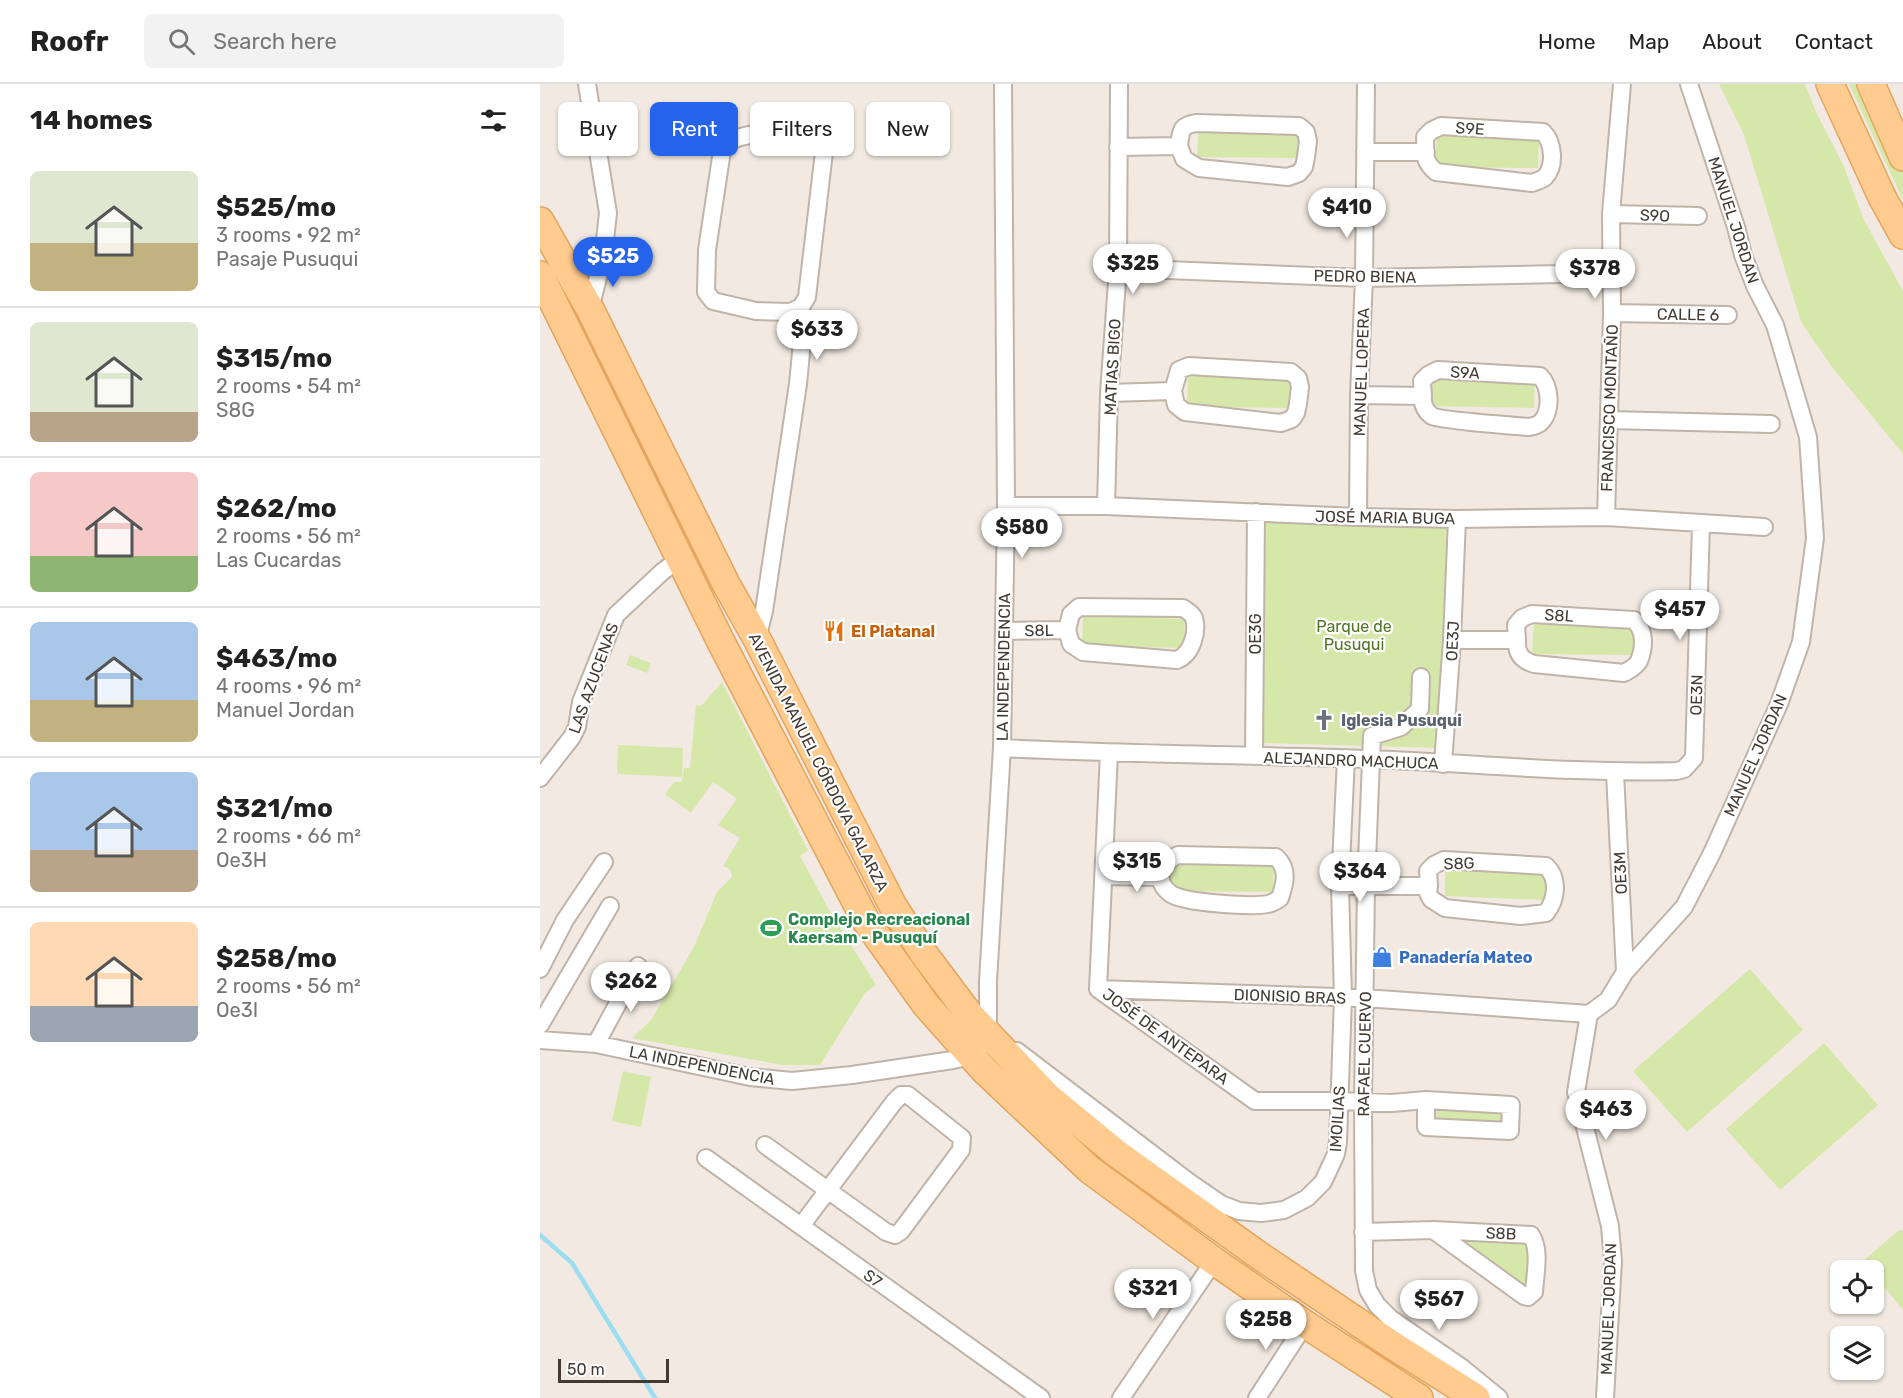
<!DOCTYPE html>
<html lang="en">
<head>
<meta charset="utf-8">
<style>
  body { margin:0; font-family:Rubik,sans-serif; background:#f2f2f2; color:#222; height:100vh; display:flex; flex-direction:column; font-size:22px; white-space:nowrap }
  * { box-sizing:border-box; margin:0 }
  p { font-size:20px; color:#767676 }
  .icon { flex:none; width:33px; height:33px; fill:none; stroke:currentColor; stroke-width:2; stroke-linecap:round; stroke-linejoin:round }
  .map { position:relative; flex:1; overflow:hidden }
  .panel { display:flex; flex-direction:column; background:#fff; width:540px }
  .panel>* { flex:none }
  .top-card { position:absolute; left:18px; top:18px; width:570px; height:54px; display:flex; gap:12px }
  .tools { position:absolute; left:1290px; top:1176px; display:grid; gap:12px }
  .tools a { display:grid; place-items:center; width:54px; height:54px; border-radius:9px; background:#fff; box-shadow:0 2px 4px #0004; font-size:30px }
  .scale { position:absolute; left:18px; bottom:15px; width:111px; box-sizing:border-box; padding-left:6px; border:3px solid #433a33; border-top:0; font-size:16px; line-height:21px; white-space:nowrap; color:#433a33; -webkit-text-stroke:4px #fff; paint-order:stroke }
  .price { position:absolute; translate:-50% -51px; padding:0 14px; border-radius:21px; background:#fff; color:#222; font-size:20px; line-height:39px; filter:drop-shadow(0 2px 3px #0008) }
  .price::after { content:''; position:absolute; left:50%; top:36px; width:18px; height:14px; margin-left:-9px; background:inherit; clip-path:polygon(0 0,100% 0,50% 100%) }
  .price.on { background:#2563eb; color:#fff }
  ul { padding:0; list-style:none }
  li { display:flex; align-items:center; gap:18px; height:150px; padding:0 30px }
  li+li { border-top:2px solid #e0e0e0 }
  li span { display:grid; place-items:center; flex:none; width:168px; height:120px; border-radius:9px; color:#555 }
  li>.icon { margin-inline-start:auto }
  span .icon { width:72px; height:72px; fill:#fffc; stroke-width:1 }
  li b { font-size:26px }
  h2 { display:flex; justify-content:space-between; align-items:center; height:72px; padding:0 30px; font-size:26px }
  .tag { padding:0 21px; border-radius:9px; background:#fff; box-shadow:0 2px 4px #0004; font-size:21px; line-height:54px }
  .tag.on { background:#2563eb; color:#fff }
  header { display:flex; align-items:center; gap:36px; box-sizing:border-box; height:84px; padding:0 30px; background:#fff; border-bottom:2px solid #e0e0e0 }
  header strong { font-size:28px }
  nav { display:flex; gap:33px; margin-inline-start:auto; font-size:21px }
  .search { width:420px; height:54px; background:#f2f2f2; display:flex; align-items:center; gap:15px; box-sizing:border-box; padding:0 21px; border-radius:9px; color:#767676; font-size:22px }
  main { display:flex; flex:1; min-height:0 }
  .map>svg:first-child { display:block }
  .green { fill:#d6e7aa }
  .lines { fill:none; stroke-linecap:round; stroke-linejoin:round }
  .stream { stroke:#9dddf0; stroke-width:4.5 }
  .minor-casing { stroke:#c0b3a8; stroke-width:20 }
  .primary-casing { stroke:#e4a45e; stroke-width:30 }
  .minor { stroke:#fff; stroke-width:16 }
  .primary { stroke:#ffcb8e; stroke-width:27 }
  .labels { text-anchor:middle; stroke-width:4.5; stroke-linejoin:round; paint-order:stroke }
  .street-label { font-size:16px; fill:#433a33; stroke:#fff }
  .park-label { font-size:16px; fill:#527526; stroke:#fff }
  .food-label { font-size:16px; font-weight:bold; fill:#c56008; stroke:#fff; text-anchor:start }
  .worship-label { font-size:16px; font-weight:bold; fill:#5b616d; stroke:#fff; text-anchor:start }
  .leisure-label { font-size:16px; font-weight:bold; fill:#27864d; stroke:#fff; text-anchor:start }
  .shop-label { font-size:16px; font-weight:bold; fill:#366cbe; stroke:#fff; text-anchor:start }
</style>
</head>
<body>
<header>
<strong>Roofr</strong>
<div class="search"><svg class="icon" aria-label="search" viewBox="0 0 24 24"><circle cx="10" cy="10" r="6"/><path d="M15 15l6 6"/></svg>Search here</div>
<nav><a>Home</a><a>Map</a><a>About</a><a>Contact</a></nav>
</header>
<main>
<section class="panel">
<h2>14 homes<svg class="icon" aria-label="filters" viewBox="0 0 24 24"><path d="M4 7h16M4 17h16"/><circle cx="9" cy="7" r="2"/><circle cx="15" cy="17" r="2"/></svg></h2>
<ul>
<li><span style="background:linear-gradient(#dfe7d0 60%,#c2b280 0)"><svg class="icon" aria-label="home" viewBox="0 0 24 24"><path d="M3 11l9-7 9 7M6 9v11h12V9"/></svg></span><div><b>$525/mo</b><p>3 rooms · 92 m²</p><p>Pasaje Pusuqui</p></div></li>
<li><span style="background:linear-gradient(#dfe7d0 75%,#b9a48a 0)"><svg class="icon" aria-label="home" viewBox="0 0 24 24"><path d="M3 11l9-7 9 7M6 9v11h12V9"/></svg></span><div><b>$315/mo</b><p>2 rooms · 54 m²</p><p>S8G</p></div></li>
<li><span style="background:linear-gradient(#f6c9c9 70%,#8fb573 0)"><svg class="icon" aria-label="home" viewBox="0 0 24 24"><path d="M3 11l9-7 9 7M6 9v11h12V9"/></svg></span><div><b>$262/mo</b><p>2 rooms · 56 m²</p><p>Las Cucardas</p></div></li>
<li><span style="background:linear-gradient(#a9c7e8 65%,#c2b280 0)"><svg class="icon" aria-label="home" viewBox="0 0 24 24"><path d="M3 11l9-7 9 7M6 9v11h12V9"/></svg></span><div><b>$463/mo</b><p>4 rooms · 96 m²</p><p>Manuel Jordan</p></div></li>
<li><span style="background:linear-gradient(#a9c7e8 65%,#b9a48a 0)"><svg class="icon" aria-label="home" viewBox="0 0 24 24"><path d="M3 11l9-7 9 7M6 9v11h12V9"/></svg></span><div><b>$321/mo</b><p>2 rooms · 66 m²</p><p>Oe3H</p></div></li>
<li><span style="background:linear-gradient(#ffd9b3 70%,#9aa5b1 0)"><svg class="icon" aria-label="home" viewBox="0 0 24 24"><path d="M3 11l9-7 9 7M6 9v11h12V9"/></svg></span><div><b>$258/mo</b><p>2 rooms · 56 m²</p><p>Oe3I</p></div></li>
</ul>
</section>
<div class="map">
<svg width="1363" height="1314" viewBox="0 0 1363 1314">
  <rect width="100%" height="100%" fill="#f2eae2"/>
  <path class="green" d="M1179,0H1265L1276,28L1304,83L1324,136L1363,207V370L1292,283L1261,238L1204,51Z
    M1309,0H1323L1363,85V116Z
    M659,41L760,46V74L657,73Z
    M897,51L999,56L998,84L895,83Z
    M648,291L750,296L749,324L647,323Z
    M893,291L995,295L994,324L891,322Z
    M726,437L907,443L901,664L720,659Z
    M543,530L645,535L644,564L542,562Z
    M994,538L1096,543L1094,571L992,570Z
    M90,571L111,579L107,589L86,581Z
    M182,598L268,766L260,772L288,824L336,901L325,909L280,981H243L92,954L111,936L154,863L177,808L192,793L190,785L183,782L200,754L178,741L197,715L173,698L151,729L125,710L134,698H142L144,684H150L156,621L161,622Z
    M78,661L143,664L142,693L77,690Z
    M632,775L734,780L733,808L630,807Z
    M905,782L1008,786L1007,816L905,812Z
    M1210,885L1263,946L1147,1048L1093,987Z
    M1284,959L1338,1021L1240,1106L1186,1045Z
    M83,987L111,993L101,1043L72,1037Z
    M897,1025L963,1027V1039L896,1037Z
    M1359,1146L1363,1147V1226L1334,1191V1186H1329L1322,1178Z
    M918,1153L986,1157L988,1161V1201L985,1204L917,1157Z"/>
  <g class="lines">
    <path class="stream" d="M0,1151L32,1179L115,1314"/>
    <defs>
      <path id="minor" d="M47,0L68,129L63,174L50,225
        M901,42L1003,48C1013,58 1016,81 1005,93C1002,96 997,97 992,99L896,88C882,76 886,70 885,53L891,47Z
        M578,63L639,62C641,47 640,41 657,39L759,42L766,48L768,57L766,73L764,83L759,89L748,93L659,84L644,75L639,62
        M825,68H886
        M1071,130L1158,132
        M578,184L824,194L1072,189
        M1072,229L1188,231
        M569,309L633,307L639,286L649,282L751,288L758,294L760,303L758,320L756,329L752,335L741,339L645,328L636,321L633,307
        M819,311L883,312L882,297L888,291L898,286L1000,292C1010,302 1012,325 1002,337C999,341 994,342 989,343C976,342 899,336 892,332C885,327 882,321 883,312
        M1069,336L1231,340
        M466,422H566L818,433L917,435L1066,433L1224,443
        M566,422L569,309L578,184L579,0
        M818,433L819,311L824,194L826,0
        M1066,433L1072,229L1071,130L1082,0
        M464,547L527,546L531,530L539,523L643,524C647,527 652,529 654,534C658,548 652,570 637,576L543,568L531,560L527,546
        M217,555L224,527L258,300L262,258L259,242L250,228L216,227L173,217L166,208L167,166L183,60C211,45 240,49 270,50L277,54L284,68L267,213L261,223L250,228
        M912,556H977L976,541L982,534L992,530L1094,536C1105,546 1105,563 1099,577C1096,583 1089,586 1084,589L994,580C981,576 976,569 977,556
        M881,593L880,625L861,643L832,652L826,802L823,1017L824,1187L828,1206L837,1221L850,1234L921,1283L959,1314
        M462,664C584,670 707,671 829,675C932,679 1034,690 1137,687L1144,685L1154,674L1161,440
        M714,672L716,428
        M903,680L912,556L917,435
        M1075,689L1085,888
        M0,694L32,653L37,643L41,618L76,531L122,488L139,475
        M638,771L736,773C749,785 745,799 740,814C736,817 733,819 728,820C711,823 645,819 631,810C623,804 618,796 622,787C626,779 630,774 638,771Z
        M564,792L619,793
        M800,802H889L888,787L894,781L904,776L1006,782C1019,794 1017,815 1006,829L981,832L905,824L891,815L888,809L889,802
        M0,885L25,836L64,778
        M558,905L715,1017H799L852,1019L886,1016L971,1021L970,1047L886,1043V1016
        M558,905L825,914L1049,930
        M558,905L569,669
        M0,941L70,822
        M0,956L56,960L210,993L252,997L312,991L413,976L430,972L444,959L448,950V897L462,664L466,422L463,0
        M56,960L98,882
        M477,967L649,1098L681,1120L699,1127L721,1129L744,1126L767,1114L783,1098L796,1070L798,1058L803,913L800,802L806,674
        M225,1061L346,1148L355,1151L361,1147L421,1066L422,1054L368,1011H361L354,1018L261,1142
        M166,1074L501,1314
        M823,1148L893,1146L991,1151C1001,1166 995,1191 994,1208L988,1213L984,1212L893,1146
        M581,1314L674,1177
        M717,1314L765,1240
        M1065,1314L1073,1177L1070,1142L1036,1008L1049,930L1068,916L1085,888L1144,823L1172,769L1239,620L1261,558L1275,454L1268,353L1235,241L1215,202L1203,171L1196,143L1149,0"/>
      <path id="primary" d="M1290,0L1342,113L1363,151
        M1331,0L1363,73
        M0,137L50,225L186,500L217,555L353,822L384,870L429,930L508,1013L576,1069L717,1170L846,1257L936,1314
        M0,191L181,558L326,837L386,921L444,986L550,1086L674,1177L765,1240L879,1314"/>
    </defs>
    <use href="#minor" class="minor-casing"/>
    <use href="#primary" class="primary-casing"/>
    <use href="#minor" class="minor"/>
    <use href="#primary" class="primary"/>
  </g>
  <defs>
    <symbol id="restaurant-bare" viewBox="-9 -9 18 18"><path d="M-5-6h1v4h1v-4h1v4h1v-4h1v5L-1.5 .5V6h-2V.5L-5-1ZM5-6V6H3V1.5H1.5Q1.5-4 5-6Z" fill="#e8710a" stroke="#fff" stroke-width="2.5" paint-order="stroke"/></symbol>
    <symbol id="church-bare" viewBox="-9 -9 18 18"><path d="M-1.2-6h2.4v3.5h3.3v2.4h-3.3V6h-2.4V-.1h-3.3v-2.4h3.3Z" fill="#6b7280" stroke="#fff" stroke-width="2.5" paint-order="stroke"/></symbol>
    <symbol id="stadium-bare" viewBox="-9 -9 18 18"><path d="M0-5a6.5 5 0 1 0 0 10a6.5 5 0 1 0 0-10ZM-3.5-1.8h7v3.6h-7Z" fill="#2e9e5b" stroke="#fff" stroke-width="2.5" paint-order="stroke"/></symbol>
    <symbol id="shop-bare" viewBox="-9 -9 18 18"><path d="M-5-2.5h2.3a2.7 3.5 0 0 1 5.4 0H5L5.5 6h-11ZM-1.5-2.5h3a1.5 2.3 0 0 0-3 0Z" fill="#3f7fe0" stroke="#fff" stroke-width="2.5" paint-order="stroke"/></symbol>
  </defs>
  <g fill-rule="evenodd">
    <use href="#restaurant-bare" x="279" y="532" width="30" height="30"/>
    <use href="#church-bare" x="769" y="621" width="30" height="30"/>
    <use href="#stadium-bare" x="216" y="829" width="30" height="30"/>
    <use href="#shop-bare" x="827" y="858" width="30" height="30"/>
  </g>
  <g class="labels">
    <g class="street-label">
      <text transform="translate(930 44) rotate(4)" y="6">S9E</text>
      <text transform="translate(1115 131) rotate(2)" y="6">S9O</text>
      <text transform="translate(1194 136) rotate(72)" y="6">MANUEL JORDAN</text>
      <text transform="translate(825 192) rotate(1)" y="6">PEDRO BIENA</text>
      <text transform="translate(1148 230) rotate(1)" y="6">CALLE 6</text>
      <text transform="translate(572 283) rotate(-87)" y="6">MATIAS BIGO</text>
      <text transform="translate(821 288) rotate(-88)" y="6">MANUEL LOPERA</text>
      <text transform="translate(925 288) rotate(3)" y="6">S9A</text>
      <text transform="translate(1069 324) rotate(-88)" y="6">FRANCISCO MONTAÑO</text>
      <text transform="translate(845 433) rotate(1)" y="6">JOSÉ MARIA BUGA</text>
      <text transform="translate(1019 531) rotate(4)" y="6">S8L</text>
      <text transform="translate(499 546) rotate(-1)" y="6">S8L</text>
      <text transform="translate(715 550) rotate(-90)" y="6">OE3G</text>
      <text transform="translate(912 557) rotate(-87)" y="6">OE3J</text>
      <text transform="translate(463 583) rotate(-89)" y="6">LA INDEPENDENCIA</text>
      <text transform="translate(53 594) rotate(-70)" y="6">LAS AZUCENAS</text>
      <text transform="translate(1156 611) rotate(-88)" y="6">OE3N</text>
      <text transform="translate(1215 671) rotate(-66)" y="6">MANUEL JORDAN</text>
      <text transform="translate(811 676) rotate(2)" y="6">ALEJANDRO MACHUCA</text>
      <text transform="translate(279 678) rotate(63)" y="6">AVENIDA MANUEL CÓRDOVA GALARZA</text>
      <text transform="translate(919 779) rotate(-2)" y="6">S8G</text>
      <text transform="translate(1080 789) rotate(-93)" y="6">OE3M</text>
      <text transform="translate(750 912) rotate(2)" y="6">DIONISIO BRAS</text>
      <text transform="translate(626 952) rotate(36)" y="6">JOSÉ DE ANTEPARA</text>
      <text transform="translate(824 970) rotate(-89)" y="6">RAFAEL CUERVO</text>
      <text transform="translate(162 981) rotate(11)" y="6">LA INDEPENDENCIA</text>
      <text transform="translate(797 1035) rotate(-86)" y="6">IMOILIAS</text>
      <text transform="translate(961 1149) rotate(2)" y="6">S8B</text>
      <text transform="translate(333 1194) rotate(36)" y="6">S7</text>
      <text transform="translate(1068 1225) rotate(-88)" y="6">MANUEL JORDAN</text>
    </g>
    <g class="park-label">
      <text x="814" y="548">Parque de<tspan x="814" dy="18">Pusuqui</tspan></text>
    </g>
    <g class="food-label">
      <text x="311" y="553">El Platanal</text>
    </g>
    <g class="worship-label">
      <text x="801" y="642">Iglesia Pusuqui</text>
    </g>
    <g class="leisure-label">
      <text x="248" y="841">Complejo Recreacional<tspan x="248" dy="18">Kaersam - Pusuquí</tspan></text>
    </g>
    <g class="shop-label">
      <text x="859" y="879">Panadería Mateo</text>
    </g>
  </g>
</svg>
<div class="tools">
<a><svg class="icon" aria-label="locate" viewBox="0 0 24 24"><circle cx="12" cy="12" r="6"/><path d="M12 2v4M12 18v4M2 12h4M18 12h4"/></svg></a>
<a><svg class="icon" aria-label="layers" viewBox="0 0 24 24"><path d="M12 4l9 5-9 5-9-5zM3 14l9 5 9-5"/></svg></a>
</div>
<div class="scale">50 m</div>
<b class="price" style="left:807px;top:155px">$410</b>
<b class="price on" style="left:73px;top:204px">$525</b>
<b class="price" style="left:593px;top:211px">$325</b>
<b class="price" style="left:1055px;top:216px">$378</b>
<b class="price" style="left:277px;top:277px">$633</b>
<b class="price" style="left:482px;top:475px">$580</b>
<b class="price" style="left:1140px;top:557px">$457</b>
<b class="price" style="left:597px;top:809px">$315</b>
<b class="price" style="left:820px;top:819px">$364</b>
<b class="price" style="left:91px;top:929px">$262</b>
<b class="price" style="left:1066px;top:1057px">$463</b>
<b class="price" style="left:613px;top:1236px">$321</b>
<b class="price" style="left:899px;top:1247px">$567</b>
<b class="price" style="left:726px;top:1267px">$258</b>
<div class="top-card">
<a class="tag">Buy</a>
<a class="tag on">Rent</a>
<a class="tag">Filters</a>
<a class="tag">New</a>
</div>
</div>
</main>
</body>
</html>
